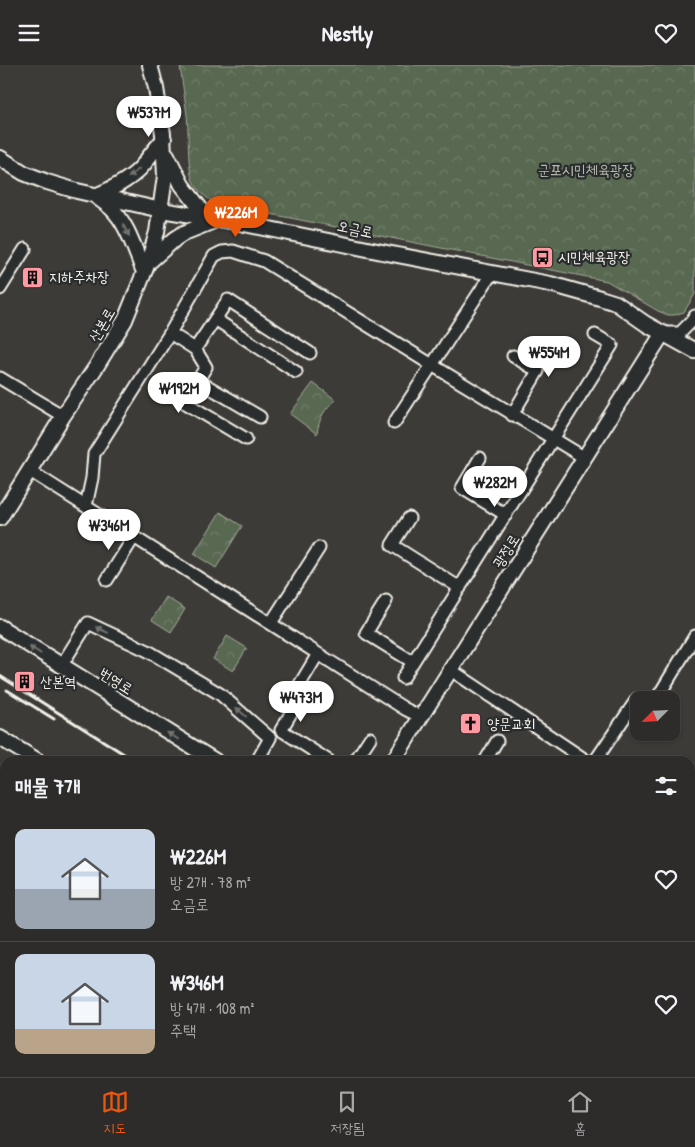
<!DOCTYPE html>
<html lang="ko">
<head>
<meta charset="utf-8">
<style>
  body { margin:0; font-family:"Patrick Hand","Poor Story",sans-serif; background:#363432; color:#f1f3f6; height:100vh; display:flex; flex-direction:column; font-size:19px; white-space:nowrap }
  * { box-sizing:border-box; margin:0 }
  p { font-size:16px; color:#a7a7a8 }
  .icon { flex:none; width:28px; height:28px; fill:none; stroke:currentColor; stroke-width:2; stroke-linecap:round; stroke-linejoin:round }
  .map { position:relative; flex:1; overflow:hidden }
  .details { position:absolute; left:0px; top:691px; width:695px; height:321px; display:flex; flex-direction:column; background:#2e2c2a; border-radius:15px 15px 0 0; box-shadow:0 1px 4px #0004,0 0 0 1px #494847 }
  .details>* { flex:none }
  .needle { width:32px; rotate:246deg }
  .controls { position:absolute; left:630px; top:626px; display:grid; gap:10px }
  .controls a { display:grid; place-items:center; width:50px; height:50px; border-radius:10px; background:#2e2c2a; box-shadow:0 1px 4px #0004,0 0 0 1px #494847; font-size:25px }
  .price { position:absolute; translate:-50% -42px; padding:0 11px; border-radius:18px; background:#fff; color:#222; font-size:16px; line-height:32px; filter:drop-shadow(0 1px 2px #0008) }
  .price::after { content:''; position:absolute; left:50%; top:30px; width:15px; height:11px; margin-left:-8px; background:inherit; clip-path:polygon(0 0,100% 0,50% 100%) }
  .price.current { background:#ea580c; color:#fff }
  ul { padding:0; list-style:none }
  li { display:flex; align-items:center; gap:15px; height:125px; padding:0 15px }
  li+li { border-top:1px solid #494847 }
  li span { display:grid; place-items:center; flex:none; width:140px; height:100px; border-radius:10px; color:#555 }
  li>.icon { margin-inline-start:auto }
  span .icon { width:60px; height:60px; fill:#fffc; stroke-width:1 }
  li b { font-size:21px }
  h2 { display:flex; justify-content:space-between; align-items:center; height:60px; padding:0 15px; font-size:21px }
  header { display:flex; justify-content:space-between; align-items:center; height:65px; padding:0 15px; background:#2e2c2a; font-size:22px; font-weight:700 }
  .menu { display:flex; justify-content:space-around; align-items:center; height:70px; border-top:1px solid #494847; background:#2e2c2a; font-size:14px; color:#a7a7a8 }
  .menu a { display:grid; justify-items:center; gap:2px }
  .menu .current { color:#ea580c }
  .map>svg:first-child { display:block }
  .park { fill:url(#park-crowns); stroke:#a6ac9c }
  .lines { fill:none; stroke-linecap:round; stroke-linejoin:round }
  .pedestrian-casing { stroke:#f4f1e8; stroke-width:12 }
  .minor-casing { stroke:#f4f1e8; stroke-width:15 }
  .tertiary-casing { stroke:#f4f1e8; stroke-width:18 }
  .pedestrian { stroke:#2a2d2e; stroke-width:9 }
  .minor { stroke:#2a2d2e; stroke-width:11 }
  .tertiary { stroke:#2a2d2e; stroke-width:14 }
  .rail { stroke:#f4f1e8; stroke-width:3 }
  .oneway { fill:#71726f }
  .labels { text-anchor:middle; stroke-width:4.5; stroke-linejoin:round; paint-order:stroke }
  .park-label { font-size:15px; fill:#b6baac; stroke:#2a2d2e }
  .street-label { font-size:15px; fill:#f4f1e8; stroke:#2a2d2e }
  .poi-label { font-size:15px; fill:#f4f1e8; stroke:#2a2d2e; text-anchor:start }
</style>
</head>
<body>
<header><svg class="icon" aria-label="menu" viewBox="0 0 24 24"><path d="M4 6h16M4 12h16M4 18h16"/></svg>Nestly<svg class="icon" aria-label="heart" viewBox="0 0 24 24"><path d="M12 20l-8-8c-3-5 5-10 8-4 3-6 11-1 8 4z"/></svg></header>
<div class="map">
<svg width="695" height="1012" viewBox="0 0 695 1012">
  <defs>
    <pattern id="park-crowns" width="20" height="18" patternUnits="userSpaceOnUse" patternTransform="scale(1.25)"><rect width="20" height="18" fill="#596851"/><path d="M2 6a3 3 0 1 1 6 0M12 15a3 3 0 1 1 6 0" fill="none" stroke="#717e6a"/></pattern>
  </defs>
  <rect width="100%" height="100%" fill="#3d3b38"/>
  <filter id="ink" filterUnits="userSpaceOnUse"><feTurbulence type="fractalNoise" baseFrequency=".02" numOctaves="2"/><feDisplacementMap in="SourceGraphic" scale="10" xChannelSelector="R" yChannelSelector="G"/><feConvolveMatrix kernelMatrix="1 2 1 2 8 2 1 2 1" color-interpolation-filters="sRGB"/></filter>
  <g filter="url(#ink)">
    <path class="park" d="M180,0H695V229L684,247L674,250H668L658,246L607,216L215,138C206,133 198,126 193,116C187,103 189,67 187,50C185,34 182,17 180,0Z
      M313,318L336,335C324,344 319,353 317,369L290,349Z
      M220,447L242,461L216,503L194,489Z
      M166,532L185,544L171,567L152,555Z
      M227,571L247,583L233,606L213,594Z
      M413,1008H599L606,1012H420Z"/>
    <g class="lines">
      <defs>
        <path id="pedestrian" d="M0,890L5,882
          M0,1004L12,1012"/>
        <path id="minor" d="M492,208L432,300L585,393
          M0,224L25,184
          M215,254L296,307
          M170,268L195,284L228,235L310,288
          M663,268H680L691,257L695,251
          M195,284L206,302L184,337L246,374
          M0,313L63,351
          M197,315L260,352
          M512,350L538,306L513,291
          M480,393L462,423L506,450
          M30,406L405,644L421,652
          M86,441L92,413L94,389L170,268L214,191L222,187L233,186L264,196L432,300L394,358
          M409,453L392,480L460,523
          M107,515L134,472
          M386,536L366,568L413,597
          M271,558L319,483
          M318,589L294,629L300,633L281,665L329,696
          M61,601L88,558L148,586L220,629L270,673L257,696
          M451,605L587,696
          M403,613L612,280L595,270
          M656,635L695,571
          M355,696L370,673
          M485,696L497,676
          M595,696L637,634L639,635
          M692,751L695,764
          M690,821L695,819
          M0,836L5,839
          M0,1011L5,1003
          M106,1012L109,1008"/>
        <path id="tertiary" d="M167,90L182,120L207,152
          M0,93L24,108L47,117L77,126L161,145L230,156L392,189L550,219L600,233L616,238L646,259L695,286
          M95,131C112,124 133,113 144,99C150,90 157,82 164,74
          M98,133C102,136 107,139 111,143C128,159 135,186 144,207
          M149,197L175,174L184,168L219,154
          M0,453L63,351L96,302L125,255L148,198L157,167L165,111L163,69L156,23L150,0
          M0,562L215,696
          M0,673L38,696
          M393,696L663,268
          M690,997L695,1000
          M196,1012L199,1008"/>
      </defs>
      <use href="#pedestrian" class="pedestrian-casing"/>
      <use href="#minor" class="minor-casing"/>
      <use href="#tertiary" class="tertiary-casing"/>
      <use href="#pedestrian" class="pedestrian"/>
      <use href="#minor" class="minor"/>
      <use href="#tertiary" class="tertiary"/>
      <path class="rail" d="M0,611L135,696
        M7,625L54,654
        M622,1008L630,1012
        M634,1008L642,1012"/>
    </g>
    <defs><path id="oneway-solid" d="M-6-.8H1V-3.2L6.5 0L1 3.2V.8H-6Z" transform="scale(1.25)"/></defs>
    <g class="oneway">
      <use href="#oneway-solid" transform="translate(134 108) rotate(141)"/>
      <use href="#oneway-solid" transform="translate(126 165) rotate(62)"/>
      <use href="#oneway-solid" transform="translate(102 565) rotate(-155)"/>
      <use href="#oneway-solid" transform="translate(35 585) rotate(-148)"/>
      <use href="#oneway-solid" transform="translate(241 647) rotate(-139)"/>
      <use href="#oneway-solid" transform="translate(173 671) rotate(-148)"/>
    </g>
  </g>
  <defs>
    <symbol id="bus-square" viewBox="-11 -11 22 22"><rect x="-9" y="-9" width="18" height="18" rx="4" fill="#ff9aa2" stroke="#2a2d2e"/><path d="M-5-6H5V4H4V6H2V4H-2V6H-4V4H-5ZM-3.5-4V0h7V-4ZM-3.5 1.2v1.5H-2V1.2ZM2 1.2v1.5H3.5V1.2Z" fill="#111"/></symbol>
    <symbol id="building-square" viewBox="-11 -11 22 22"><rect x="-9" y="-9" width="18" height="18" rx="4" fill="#ff9aa2" stroke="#2a2d2e"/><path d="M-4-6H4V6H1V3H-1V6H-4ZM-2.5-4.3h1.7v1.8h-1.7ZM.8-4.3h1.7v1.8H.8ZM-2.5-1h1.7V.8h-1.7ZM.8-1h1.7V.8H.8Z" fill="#111"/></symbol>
    <symbol id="church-square" viewBox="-11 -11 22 22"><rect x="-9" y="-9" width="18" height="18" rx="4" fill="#ff9aa2" stroke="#2a2d2e"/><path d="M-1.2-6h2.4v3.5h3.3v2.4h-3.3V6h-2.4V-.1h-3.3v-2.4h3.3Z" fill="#111"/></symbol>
  </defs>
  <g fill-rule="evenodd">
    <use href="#bus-square" x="530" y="180" width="25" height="25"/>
    <use href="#building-square" x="20" y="200" width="25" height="25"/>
    <use href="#building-square" x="12" y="604" width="25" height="25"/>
    <use href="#church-square" x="458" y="646" width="25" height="25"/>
  </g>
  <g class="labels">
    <g class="park-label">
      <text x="586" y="110">군포시민체육광장</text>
    </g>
    <g class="street-label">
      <text transform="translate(355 164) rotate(12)" y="5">오금로</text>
      <text transform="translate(102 260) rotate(-60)" y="5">산본로</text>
      <text transform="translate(506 486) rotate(-58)" y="5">광정로</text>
      <text transform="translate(116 616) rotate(32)" y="5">번영로</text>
    </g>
    <g class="poi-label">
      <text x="558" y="197">시민체육광장</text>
      <text x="49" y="217">지하주차장</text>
      <text x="40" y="622">산본역</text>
      <text x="487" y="664">양문교회</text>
    </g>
  </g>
</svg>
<div class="controls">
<a><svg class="needle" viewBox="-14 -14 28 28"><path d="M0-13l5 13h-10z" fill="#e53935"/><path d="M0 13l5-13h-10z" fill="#a7a7a8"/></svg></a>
</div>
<b class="price" style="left:149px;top:73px">₩537M</b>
<b class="price current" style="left:236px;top:173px">₩226M</b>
<b class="price" style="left:549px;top:313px">₩554M</b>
<b class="price" style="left:179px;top:349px">₩192M</b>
<b class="price" style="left:495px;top:443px">₩282M</b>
<b class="price" style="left:109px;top:486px">₩346M</b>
<b class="price" style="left:301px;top:658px">₩473M</b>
<section class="details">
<h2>매물 7개<svg class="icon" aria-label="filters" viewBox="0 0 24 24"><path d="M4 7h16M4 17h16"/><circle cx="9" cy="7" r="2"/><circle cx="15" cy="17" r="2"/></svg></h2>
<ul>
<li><span style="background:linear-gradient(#c9d6e8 60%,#9aa5b1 0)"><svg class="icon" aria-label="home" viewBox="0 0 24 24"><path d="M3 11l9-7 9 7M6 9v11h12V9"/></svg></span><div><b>₩226M</b><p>방 2개 · 78 m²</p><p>오금로</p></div><svg class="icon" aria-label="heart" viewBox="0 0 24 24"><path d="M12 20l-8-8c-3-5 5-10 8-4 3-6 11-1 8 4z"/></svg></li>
<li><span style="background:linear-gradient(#c9d6e8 75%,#b9a48a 0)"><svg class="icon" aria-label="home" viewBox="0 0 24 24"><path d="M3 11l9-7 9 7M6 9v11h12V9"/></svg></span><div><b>₩346M</b><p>방 4개 · 108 m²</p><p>주택</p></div><svg class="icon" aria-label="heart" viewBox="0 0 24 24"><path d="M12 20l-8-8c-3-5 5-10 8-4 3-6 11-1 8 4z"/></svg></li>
</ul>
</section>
</div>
<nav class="menu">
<a class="current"><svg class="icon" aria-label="map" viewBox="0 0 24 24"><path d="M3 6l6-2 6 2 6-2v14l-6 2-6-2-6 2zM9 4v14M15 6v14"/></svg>지도</a>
<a><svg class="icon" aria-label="saved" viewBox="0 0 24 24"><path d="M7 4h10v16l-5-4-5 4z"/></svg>저장됨</a>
<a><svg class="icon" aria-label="home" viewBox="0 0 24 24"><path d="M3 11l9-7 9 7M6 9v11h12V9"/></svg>홈</a>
</nav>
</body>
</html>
